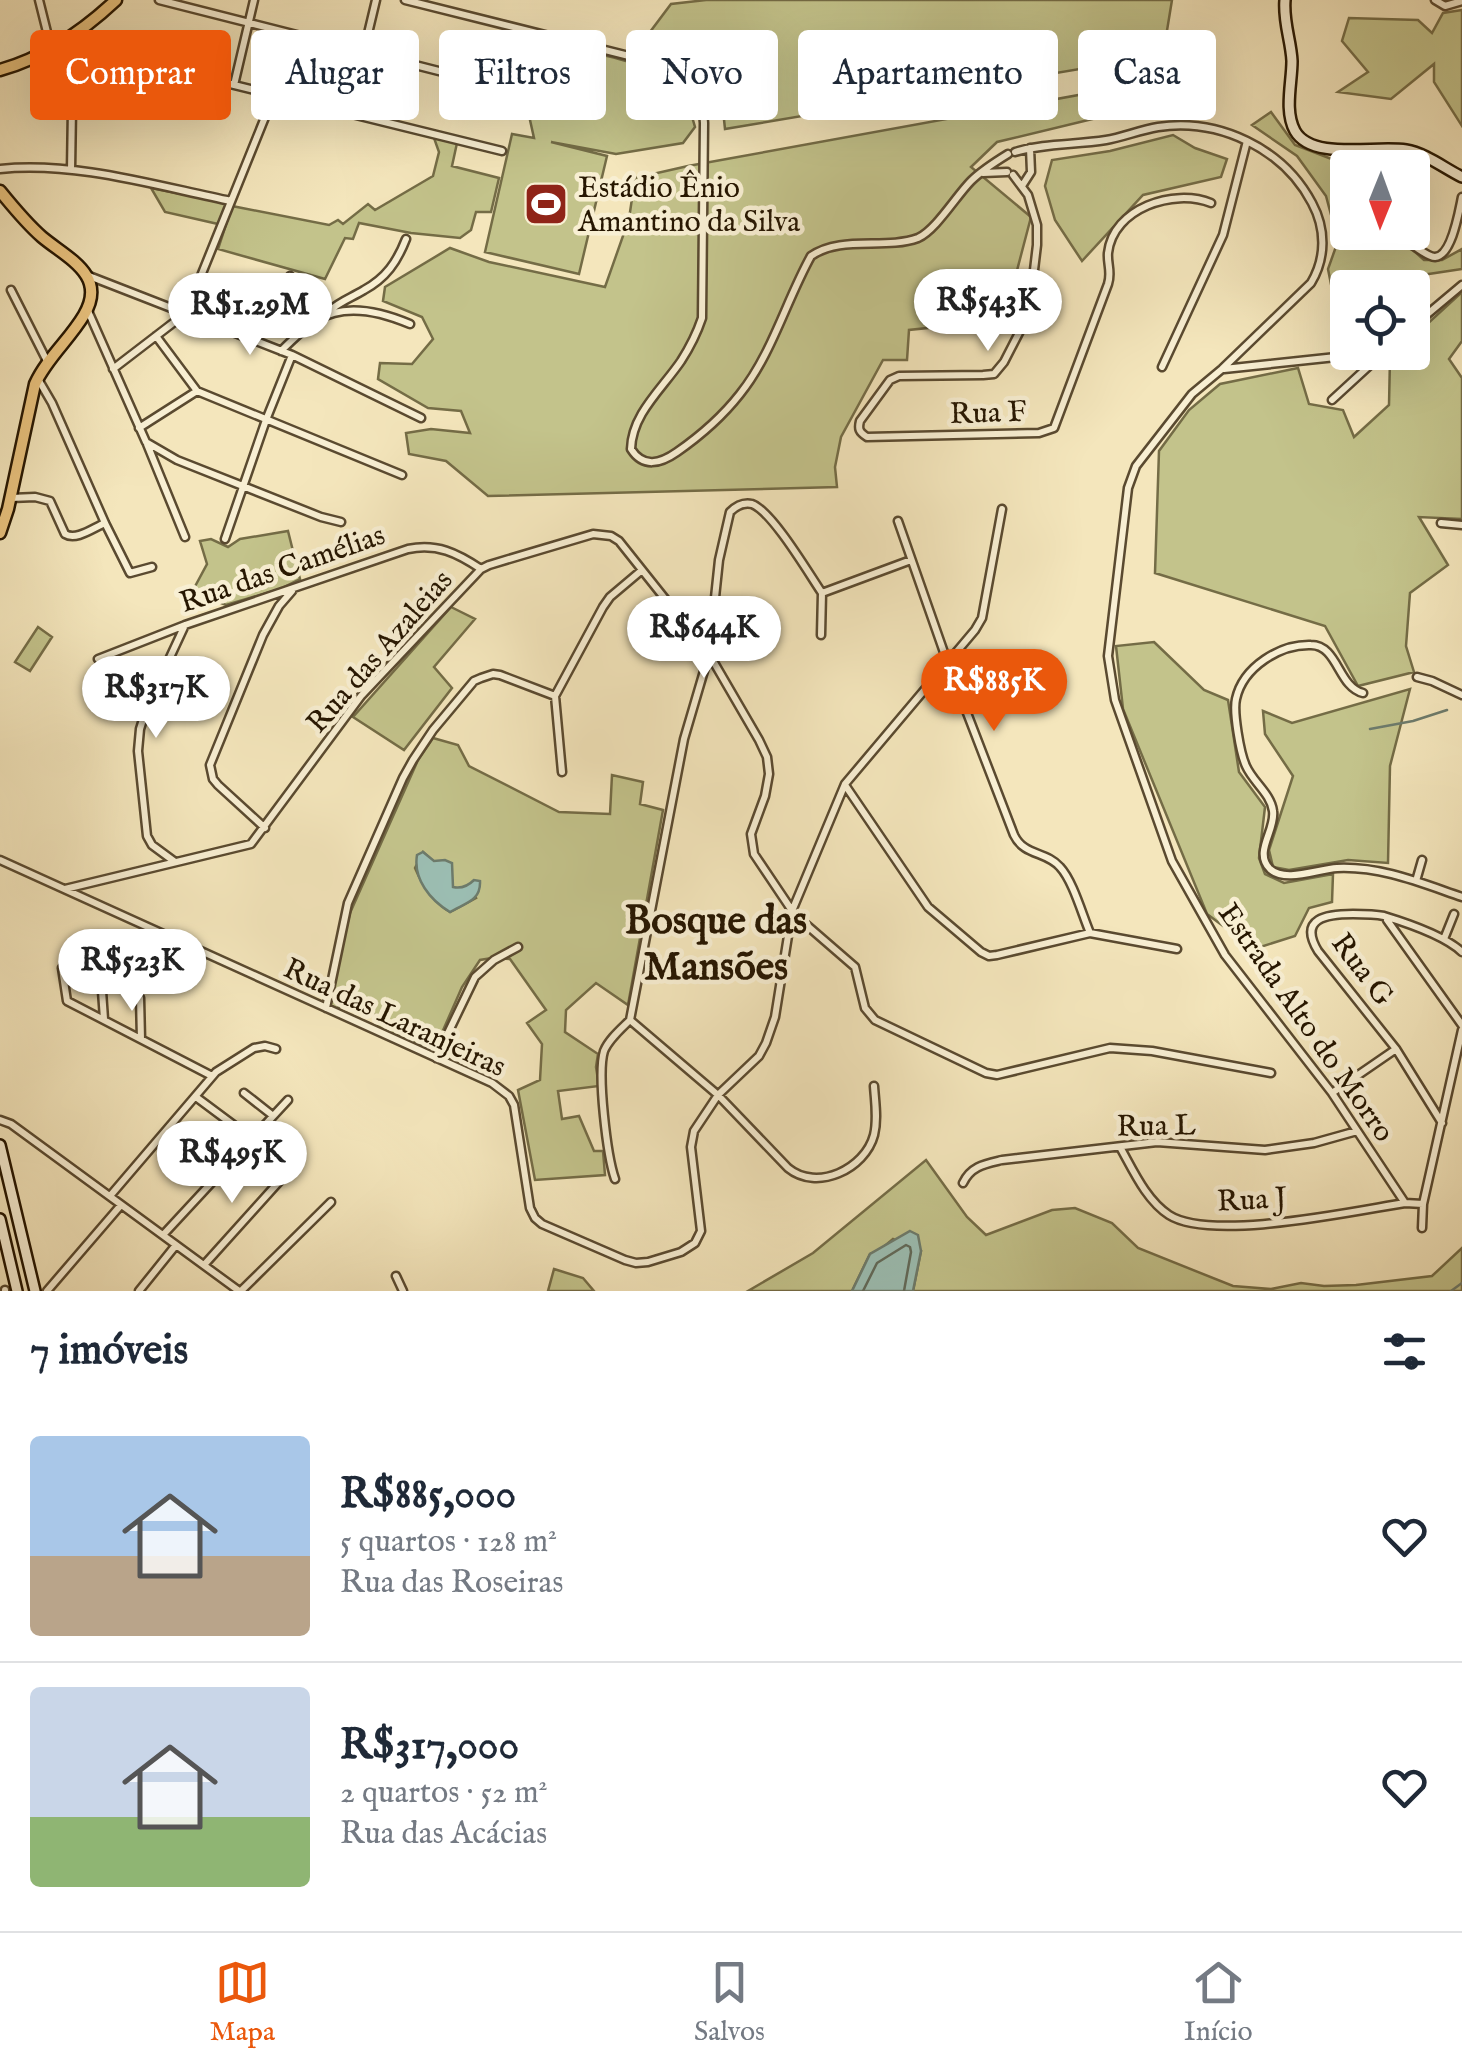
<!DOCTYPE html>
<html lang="pt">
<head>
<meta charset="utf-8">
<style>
  body { margin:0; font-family:"IM FELL English",serif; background:#f6f6f7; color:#1f2937; height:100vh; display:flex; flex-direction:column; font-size:38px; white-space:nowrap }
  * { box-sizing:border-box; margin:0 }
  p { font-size:32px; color:#747a83 }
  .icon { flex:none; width:55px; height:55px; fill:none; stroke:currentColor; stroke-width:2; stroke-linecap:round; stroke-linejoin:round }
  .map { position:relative; height:1291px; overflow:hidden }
  .sheet { display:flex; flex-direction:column; background:#fff; flex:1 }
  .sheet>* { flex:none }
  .top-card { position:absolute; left:30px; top:30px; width:1402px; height:90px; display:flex; gap:20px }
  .needle { width:65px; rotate:181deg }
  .controls { position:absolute; left:1330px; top:150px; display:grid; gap:20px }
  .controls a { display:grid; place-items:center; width:100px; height:100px; border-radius:10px; background:#fff; box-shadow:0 10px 40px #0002; font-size:50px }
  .price { position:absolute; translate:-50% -85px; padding:0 22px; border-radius:35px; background:#fff; color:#222; font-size:32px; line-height:65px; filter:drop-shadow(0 2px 5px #0008) }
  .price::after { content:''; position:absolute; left:50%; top:60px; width:30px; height:22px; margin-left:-15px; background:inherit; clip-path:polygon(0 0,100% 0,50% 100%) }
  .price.active { background:#ea580c; color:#fff }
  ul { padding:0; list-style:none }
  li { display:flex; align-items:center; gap:30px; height:250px; padding:0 30px }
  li+li { border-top:2px solid #e0e1e3 }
  li span { display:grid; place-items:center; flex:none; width:280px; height:200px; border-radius:10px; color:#555 }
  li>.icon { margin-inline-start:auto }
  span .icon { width:120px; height:120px; fill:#fffc; stroke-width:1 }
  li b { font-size:42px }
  h2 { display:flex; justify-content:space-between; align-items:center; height:120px; padding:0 30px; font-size:42px }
  .tag { padding:0 35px; border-radius:10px; background:#fff; box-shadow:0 10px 40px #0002; font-size:35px; line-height:90px }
  .tag.active { background:#ea580c; color:#fff }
  .tabs { display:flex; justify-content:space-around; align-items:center; height:140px; border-top:2px solid #e0e1e3; background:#fff; font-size:28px; color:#747a83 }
  .tabs a { display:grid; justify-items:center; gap:5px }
  .tabs .active { color:#ea580c }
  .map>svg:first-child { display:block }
  .green { fill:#c3c38b; stroke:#746c46; stroke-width:2.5; fill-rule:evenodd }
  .water { fill:#9cbfb4; stroke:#6d7b6c; stroke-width:2.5 }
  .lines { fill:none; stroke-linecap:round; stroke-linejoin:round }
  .shore { stroke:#616a5a; stroke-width:2.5 }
  .stream { stroke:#6d7b6c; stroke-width:2.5 }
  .minor-casing { stroke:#5a4a30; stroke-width:11 }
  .secondary-casing { stroke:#261601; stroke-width:14 }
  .primary-casing { stroke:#261601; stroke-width:15 }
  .minor { stroke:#f8efd3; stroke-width:6 }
  .secondary { stroke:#f8efd3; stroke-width:9 }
  .primary { stroke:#eac37e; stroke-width:10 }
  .labels { text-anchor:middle; stroke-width:9; stroke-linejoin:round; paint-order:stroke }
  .poi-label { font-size:30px; fill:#261601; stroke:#f8efd3; text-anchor:start }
  .street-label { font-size:30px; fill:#261601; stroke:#f8efd3 }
  .district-label { font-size:40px; font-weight:bold; fill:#261601; stroke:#f8efd3 }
</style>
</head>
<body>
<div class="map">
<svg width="1462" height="1291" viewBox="0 0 1462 1291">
  <rect width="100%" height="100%" fill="#f4e6bc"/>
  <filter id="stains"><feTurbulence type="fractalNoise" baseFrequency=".002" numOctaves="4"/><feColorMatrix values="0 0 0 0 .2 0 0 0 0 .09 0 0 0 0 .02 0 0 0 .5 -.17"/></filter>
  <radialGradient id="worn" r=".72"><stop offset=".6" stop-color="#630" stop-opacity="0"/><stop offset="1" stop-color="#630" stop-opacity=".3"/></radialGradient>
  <path class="green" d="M706,0H1172L1163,55L725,129L721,91L673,41L650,32L671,4Z
    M1462,10V126L1434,82V64L1391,99L1338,92L1368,72L1342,41L1349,18L1418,20L1432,33L1443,13Z
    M561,45C606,56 643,61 683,86L695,127L683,143L616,154L551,142L607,156L579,274L485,252L512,134L534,138L528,111L527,92Z
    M1106,90L1109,115L997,142L971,167L1031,217L1004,320L909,330L907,360H883L841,437L835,467L837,487L488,496L446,461L409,454L406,433L431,429L470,433L461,411L428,408L378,379L380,363L412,364L433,339L422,317L383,301L385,287L450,248L489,262L605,287L629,219L635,178L688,166Z
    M1271,112L1295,145L1342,163L1347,190L1348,232L1394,233L1424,260H1442L1462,249V269L1409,277L1403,287L1348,288L1347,344L1343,345L1328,269L1338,241L1326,196L1297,156L1252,125Z
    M1173,135L1195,148L1227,159L1221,177L1143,195L1082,261L1055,220L1045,186L1052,160L1110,151Z
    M434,138L457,143L452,166L499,178L491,212H476L471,230L460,238L411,233L359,223L353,239L345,238L325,279L218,249L232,206L329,225L338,220L343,224L368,204L375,210L433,176L439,152Z
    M151,188L227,203L218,224L165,212Z
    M1462,292V341L1449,359L1462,378V519L1419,517L1448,565L1410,593L1406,646L1414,672L1358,686L1325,626L1155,573L1159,451L1189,410L1220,384L1298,368L1309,404L1343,410L1354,437L1389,405L1390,358L1396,353L1412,352L1413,337Z
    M288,531L300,579L280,589L226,605L192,592L207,564L200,541L211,539L228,547L240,539Z
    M451,607L475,619L434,667L452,688L404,750L353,717Z
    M38,627L52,637L30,671L15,662Z
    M1154,642L1204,690L1228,700L1239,772L1265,807L1259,858L1265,874L1284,883L1333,874L1332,902L1309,908L1295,936L1254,949L1207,914L1123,709L1116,646Z
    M1410,689L1390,766L1388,863L1348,860L1289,870L1273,867L1269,850L1293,776L1265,734L1263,711L1292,723Z
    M433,738L458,745L469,766L559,812L610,814L612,775L643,782L640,804L663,810L628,1005L596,983L566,1010L565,1032L598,1054L596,1067L599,1086L558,1091L562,1119L579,1116L594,1151H603L605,1175L535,1180L518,1090L540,1080L542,1044L527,1023L546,1010L510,959L492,958L480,960L462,987L434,1051L377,1027L375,1015L344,1003L336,1009L328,1005L350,913L418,760ZM423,852C434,862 448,873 453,887L459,889L469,886L476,898L450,912C433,902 423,887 415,868Z
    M926,1160L967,1217L986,1235L1052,1210L1075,1208L1112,1223L1138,1248L1233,1286L1271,1289L1301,1283L1324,1286L1356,1285L1432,1276L1462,1248V1291H913L921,1251L893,1239L880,1250L870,1254L852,1291H748L813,1253Z
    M554,1269L583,1278L594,1291H548Z"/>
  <path class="water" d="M423,852L434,861L445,860L452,863L453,887C462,889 468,886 474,880L480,881C481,901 465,903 450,912C430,900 413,879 417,855Z
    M910,1231L918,1235L921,1251L913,1291H852L870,1254Z"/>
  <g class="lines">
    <path class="shore" d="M863,1291L877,1263L906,1245L910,1247L911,1252L904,1291"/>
    <path class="stream" d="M1370,729L1413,721L1447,710
      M1451,1291L1462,1283"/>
    <defs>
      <path id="minor" d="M39,0L51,48L72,108L71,170
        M159,0L486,83
        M405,0L649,61C677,71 703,92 704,123L702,318C697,333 690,347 681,361C662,389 632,414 631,449C643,468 660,464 677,452C700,436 722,417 740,394C772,354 786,301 811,256C841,235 885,250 918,238C936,230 956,196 971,181C981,171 995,162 1008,154
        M1435,0L1445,6L1462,1
        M177,71L502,151
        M234,85L254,0
        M349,113L376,0
        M1015,152C1045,143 1075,145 1106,140C1123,137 1140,130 1158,127C1219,118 1283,148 1312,203C1326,229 1326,258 1311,283L1222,369L1192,394L1136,466L1128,488L1108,656L1115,700L1172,861L1225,955L1332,1093L1405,1203
        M0,169C75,161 157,186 231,201
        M983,173L1007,172
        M1013,175L1028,195L1037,225V245L1031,295L1022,327L1004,362L994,374L983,375L899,376L890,380L860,421C858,429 859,432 867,437L1039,433L1054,428L1108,284C1112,272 1107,264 1108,253C1113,208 1174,188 1211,203
        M1022,186L1031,172L1030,148
        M1412,245C1418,248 1428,257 1435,257C1452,256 1459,211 1462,197
        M89,276L292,355L421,418
        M11,290L47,361
        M88,311L146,442L177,460L321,517L341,522
        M328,312C340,301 351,298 364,290C386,278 397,262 406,239
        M1412,327L1462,285
        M228,329C256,325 276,300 290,276
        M156,336L197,391L402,475
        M281,351C292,340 304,328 317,320C345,303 382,312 410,324
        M1162,367L1223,235L1247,141
        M113,369L186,313L274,95
        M1224,369L1383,352
        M38,379L52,403L105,523L130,573L152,567
        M1332,400L1382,354
        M139,428L197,391
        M147,444L185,537
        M11,498L35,497L50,501L65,534C76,541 93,528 105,523
        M898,521L947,661L1014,835C1024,856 1046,851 1060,867C1073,881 1082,914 1090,933
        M1441,523L1462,525
        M225,539L266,420L292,355
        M821,635L822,593
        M98,659L185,625L408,549C437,543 457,553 481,569
        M1417,677L1432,681L1462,695
        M1363,693C1338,687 1338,645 1311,645C1280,644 1243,667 1236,699C1233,712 1240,753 1246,766C1253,782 1271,794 1273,811C1276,830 1253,852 1270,869C1285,883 1318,869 1337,868C1381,866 1421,883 1462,897
        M555,696L562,772
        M845,785L928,907L981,952L989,956L997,955L1090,933L1177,949
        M265,828L218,785L213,779L210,765L263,635L279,606L292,591
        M0,860L492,1083L509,1096L514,1105L530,1208L535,1218L542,1224L625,1260L636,1263L648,1262L681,1252L695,1243L701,1231L691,1147L694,1131L718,1095L759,1056L766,1043L775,1017L792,911L845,784L975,630L982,618L1002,509
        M175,862L152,845L147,836L138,751L140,729L147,707L185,625
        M1416,881L1422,860
        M65,889L251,844L361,696L481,569L489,565L593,534L611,536L619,541L709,654L759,740L767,757L769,774L765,796L751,834L754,854L795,915L855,967L865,1008L875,1020L986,1073L997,1075L1110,1048L1152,1051L1271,1073
        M1387,920L1462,1025
        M1444,939L1454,914
        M62,968L67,1001L212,1076
        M101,977L104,1019
        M140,998L141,1039
        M326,1008L348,903L403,778L413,760L433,730L474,681L481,678L493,674L500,675L555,696L603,607L610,597L642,570
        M630,1020L718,1095L788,1168C817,1192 865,1169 874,1135C878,1119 875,1102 874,1086
        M436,1058L475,977L494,960L518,947
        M244,1093L272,1115
        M1332,1093L1396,1049
        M196,1097L251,1138
        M0,1120L11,1124L239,1291
        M1442,1123L1396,1049L1318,951C1298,918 1327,914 1353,914C1363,914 1374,914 1384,916C1407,923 1445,936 1462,952
        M1120,1147C1133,1170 1146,1200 1169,1215C1211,1242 1354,1211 1405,1203L1423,1204
        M615,1179C607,1156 597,1074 604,1051C609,1039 621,1029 630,1020L684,739L709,654L719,560L730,512C736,506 743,502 752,504C772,511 809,574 822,593L911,560
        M963,1183C971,1166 985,1164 1002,1160L1157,1142L1265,1150L1314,1143L1357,1131
        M110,1196L216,1072L254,1048L265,1046L276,1049
        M1422,1228L1423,1204L1462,1030
        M163,1235L288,1100
        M204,1265L285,1175
        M396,1276L403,1291
        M5,1291V1290
        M47,1291L121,1205
        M139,1291L176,1245
        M241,1291L331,1202"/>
      <path id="secondary" d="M1285,0C1283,22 1291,40 1292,61C1292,83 1284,111 1295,131C1312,161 1376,145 1406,150C1425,153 1444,168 1462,177
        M0,1145L35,1291
        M0,1219L17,1291"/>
      <path id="primary" d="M0,70C43,58 83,31 116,0
        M0,191C13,207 27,224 42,237C67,258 108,275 84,315C70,339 47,358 35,384L8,509L0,533"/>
    </defs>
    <use href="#minor" class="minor-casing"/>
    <use href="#secondary" class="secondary-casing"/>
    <use href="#primary" class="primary-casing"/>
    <use href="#minor" class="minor"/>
    <use href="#secondary" class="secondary"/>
    <use href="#primary" class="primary"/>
  </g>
  <defs>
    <symbol id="stadium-square" viewBox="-11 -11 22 22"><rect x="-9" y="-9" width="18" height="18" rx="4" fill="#8f2418" stroke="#f8efd3"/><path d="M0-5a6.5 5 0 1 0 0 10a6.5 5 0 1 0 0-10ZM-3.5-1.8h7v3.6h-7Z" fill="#fff"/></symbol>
  </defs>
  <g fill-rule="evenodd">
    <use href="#stadium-square" x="521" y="179" width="50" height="50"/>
  </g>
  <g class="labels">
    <g class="poi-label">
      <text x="578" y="197">Estádio Ênio<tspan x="578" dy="34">Amantino da Silva</tspan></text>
    </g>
    <g class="street-label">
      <text transform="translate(988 412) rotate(-2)" y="10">Rua F</text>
      <text transform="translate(282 568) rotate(-19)" y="10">Rua das Camélias</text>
      <text transform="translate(379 651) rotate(-49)" y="10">Rua das Azaleias</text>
      <text transform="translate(1363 969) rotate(53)" y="10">Rua G</text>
      <text transform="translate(395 1017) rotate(25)" y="10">Rua das Laranjeiras</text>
      <text transform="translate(1307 1022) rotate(55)" y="10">Estrada Alto do Morro</text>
      <text transform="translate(1156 1125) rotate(-1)" y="10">Rua L</text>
      <text transform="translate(1252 1199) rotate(-3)" y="10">Rua J</text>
    </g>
    <g class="district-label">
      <text x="716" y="933">Bosque das<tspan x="716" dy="46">Mansões</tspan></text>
    </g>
  </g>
  <rect width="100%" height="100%" filter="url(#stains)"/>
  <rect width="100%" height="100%" fill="url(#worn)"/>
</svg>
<div class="controls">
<a><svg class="needle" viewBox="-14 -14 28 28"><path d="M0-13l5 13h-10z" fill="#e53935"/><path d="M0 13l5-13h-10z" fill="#747a83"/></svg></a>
<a><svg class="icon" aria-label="locate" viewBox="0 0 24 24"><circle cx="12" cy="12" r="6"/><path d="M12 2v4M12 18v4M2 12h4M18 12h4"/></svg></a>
</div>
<b class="price" style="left:988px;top:354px">R$543K</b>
<b class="price" style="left:250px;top:358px">R$1.29M</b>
<b class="price" style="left:704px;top:681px">R$644K</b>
<b class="price active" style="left:994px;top:734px">R$885K</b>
<b class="price" style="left:156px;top:741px">R$317K</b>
<b class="price" style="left:132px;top:1014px">R$523K</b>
<b class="price" style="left:232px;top:1206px">R$495K</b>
<div class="top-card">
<a class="tag active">Comprar</a>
<a class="tag">Alugar</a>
<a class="tag">Filtros</a>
<a class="tag">Novo</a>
<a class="tag">Apartamento</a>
<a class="tag">Casa</a>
</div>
</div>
<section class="sheet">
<h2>7 imóveis<svg class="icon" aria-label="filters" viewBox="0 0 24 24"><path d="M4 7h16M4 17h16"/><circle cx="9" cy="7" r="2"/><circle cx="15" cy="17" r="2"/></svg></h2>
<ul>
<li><span style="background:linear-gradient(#a9c7e8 60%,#b9a48a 0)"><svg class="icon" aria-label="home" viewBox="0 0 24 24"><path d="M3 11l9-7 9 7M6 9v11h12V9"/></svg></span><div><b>R$885,000</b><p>5 quartos · 128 m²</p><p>Rua das Roseiras</p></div><svg class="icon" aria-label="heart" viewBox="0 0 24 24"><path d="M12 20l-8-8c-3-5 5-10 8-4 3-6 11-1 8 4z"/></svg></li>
<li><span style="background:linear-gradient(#c9d6e8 65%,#8fb573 0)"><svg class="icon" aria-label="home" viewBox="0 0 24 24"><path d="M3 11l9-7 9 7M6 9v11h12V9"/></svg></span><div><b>R$317,000</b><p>2 quartos · 52 m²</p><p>Rua das Acácias</p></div><svg class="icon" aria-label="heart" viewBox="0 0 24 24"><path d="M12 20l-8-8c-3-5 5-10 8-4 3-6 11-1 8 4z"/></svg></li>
</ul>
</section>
<nav class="tabs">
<a class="active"><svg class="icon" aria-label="map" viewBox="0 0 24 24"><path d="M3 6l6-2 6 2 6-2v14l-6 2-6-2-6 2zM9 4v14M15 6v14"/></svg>Mapa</a>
<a><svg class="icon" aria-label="saved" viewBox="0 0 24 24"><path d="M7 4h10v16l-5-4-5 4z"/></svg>Salvos</a>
<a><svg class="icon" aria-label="home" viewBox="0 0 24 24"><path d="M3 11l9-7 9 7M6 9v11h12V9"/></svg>Início</a>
</nav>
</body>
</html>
